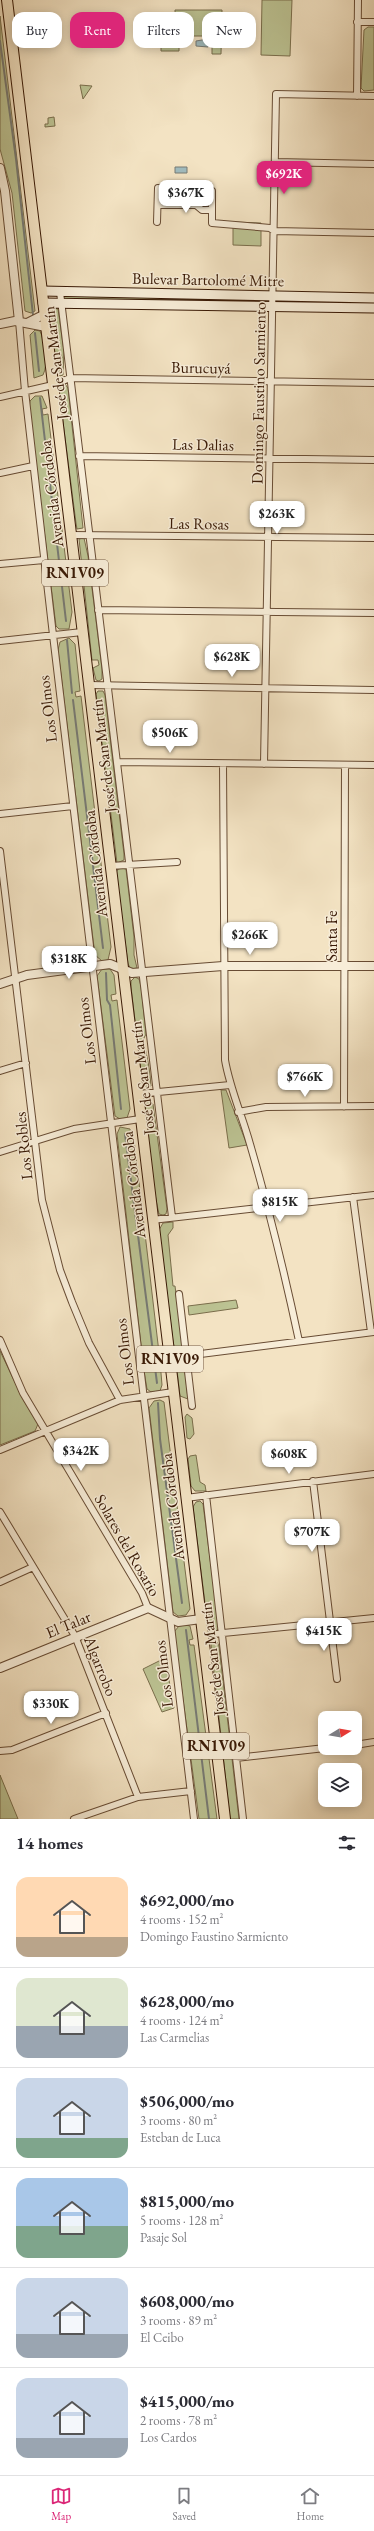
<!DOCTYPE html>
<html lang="en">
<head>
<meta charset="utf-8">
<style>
  body { margin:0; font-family:"EB Garamond",serif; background:#f7f7f7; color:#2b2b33; height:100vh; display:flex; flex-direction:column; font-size:15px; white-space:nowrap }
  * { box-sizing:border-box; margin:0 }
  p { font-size:13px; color:#7c7c81 }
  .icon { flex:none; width:22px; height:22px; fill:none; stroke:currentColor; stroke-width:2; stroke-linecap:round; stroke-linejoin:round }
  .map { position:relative; height:1819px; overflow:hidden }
  .side { display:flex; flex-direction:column; background:#fff; flex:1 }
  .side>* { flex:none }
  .banner { position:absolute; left:12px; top:12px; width:350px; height:36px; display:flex; gap:8px }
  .needle { width:26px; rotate:79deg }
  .controls { position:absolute; left:318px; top:1711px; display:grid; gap:8px }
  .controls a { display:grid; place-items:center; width:44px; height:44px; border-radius:8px; background:#fff; box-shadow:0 2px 10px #0003; font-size:20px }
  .price { position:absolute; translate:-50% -34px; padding:0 9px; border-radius:8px; background:#fff; color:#222; font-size:13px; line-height:26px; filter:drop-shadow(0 1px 2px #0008) }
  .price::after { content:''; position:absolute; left:50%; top:24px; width:12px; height:9px; margin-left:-6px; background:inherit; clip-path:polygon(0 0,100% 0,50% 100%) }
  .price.selected { background:#db2777; color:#fff }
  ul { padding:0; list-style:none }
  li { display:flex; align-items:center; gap:12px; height:100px; padding:0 16px }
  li+li { border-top:1px solid #e1e1e2 }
  li span { display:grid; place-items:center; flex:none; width:112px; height:80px; border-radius:12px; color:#555 }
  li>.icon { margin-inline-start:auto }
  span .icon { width:48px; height:48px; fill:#fffc; stroke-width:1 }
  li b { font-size:17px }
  h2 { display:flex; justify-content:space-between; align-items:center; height:48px; padding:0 16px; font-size:17px }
  .chip { padding:0 14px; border-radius:12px; background:#fff; box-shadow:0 2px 10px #0003; font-size:14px; line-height:36px }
  .chip.selected { background:#db2777; color:#fff }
  .dock { display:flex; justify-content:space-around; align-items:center; height:56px; border-top:1px solid #e1e1e2; background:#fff; font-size:11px; color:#7c7c81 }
  .dock a { display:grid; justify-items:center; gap:2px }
  .dock .selected { color:#db2777 }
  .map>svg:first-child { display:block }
  .green { fill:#bcc393; stroke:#7a6e4c }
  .water { fill:#a0bbbe; stroke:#777a74 }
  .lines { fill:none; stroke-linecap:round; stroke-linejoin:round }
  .stream { stroke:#777a74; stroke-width:2 }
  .minor-casing { stroke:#684c34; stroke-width:8 }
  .tertiary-casing { stroke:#684c34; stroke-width:10 }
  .secondary-casing { stroke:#391905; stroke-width:11 }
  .primary-casing { stroke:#391905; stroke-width:12 }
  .minor { stroke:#f7edd8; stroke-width:6 }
  .tertiary { stroke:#f7edd8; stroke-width:8 }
  .secondary { stroke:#f7edd8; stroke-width:9 }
  .primary { stroke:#f3e3c3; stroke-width:10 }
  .labels { text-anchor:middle; stroke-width:3; stroke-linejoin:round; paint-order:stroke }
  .shield { fill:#f7edd8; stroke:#725944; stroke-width:1 }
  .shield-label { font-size:15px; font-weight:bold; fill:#391905 }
  .street-label { font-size:16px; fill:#391905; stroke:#f7edd8 }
</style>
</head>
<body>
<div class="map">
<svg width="374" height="1819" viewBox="0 0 374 1819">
  <rect width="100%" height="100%" fill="#f3e3c3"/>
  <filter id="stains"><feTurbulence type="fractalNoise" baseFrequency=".005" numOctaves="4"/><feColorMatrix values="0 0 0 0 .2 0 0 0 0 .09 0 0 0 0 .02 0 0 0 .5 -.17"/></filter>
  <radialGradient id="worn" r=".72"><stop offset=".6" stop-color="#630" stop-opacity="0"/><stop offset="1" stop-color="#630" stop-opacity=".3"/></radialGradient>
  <path class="green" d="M262,0H292L290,56L261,55Z
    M175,10H222L221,54H212V36H193L190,41H185L183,36H176Z
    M0,16L35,311L31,313L25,311L12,193L0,149Z
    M368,27H374V90L364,91L361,88L364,30Z
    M161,40H179V51H161Z
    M80,85L92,86L83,99Z
    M54,117L55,126L45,127V124H48V118Z
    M233,222L261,223V246L233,245Z
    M63,295L263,298V300L63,299Z
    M280,300H374V305L281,302Z
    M54,308L58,309L64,351L63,375L60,376L56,361L62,358L61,354H55L50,314Z
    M35,330L40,331C45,342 49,363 43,375L34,378L30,335Z
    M65,384L68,388L83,528L77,529L76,523L59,391L61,385Z
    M35,396H42L47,408L42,409L43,415L48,414L72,612L69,629H59L56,626L29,409L30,401Z
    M84,538L88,556L102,669V679L99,681L96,680L93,668L99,665L98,660H92L79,539Z
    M69,638L75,644L80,691L75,692L76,697L81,696L111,947L108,960L102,961L95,955L93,939L58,650L60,642Z
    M98,691H103L105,695L124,854V860L117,863L96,694Z
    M121,868L126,869L134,937V955L137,968L131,969L128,964L116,873L117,870Z
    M102,969H110L114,975L116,994L111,995L112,1001L117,1000L130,1109L127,1118L120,1119L115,1116L97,976Z
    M135,977L139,979L141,986L146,1034L143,1040C147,1055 150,1069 151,1086L143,1087L131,987V981Z
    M221,1090H226L247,1145L229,1148Z
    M150,1101L153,1104L167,1209L166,1214L163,1215L159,1214C151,1180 149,1144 145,1109L147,1102Z
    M120,1127L130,1129L134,1140L160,1361L162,1385L160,1391L151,1392L147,1389L144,1371L117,1134Z
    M173,1222V1228L168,1235L173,1286H175L183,1349L181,1352L175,1350L173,1342L159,1230L163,1223Z
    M236,1300L238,1308L189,1315L188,1306Z
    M0,1351L24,1401L38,1424L35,1431L0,1445Z
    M181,1361L184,1362L188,1399L180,1396L177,1370Z
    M160,1400L164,1402L190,1609L186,1615L178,1616L173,1612L149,1408L154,1401Z
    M187,1414L192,1418L194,1434L190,1439L187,1438L185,1417Z
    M196,1455L200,1482L205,1485L206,1491H195L191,1486L188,1459L190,1456Z
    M200,1501L203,1504L219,1628L216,1631L210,1630L207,1615L211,1614V1610L206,1611L193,1507L196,1502Z
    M186,1625L190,1626L193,1639L189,1640L190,1645H194L217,1819H199L174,1632L179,1626Z
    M213,1642H217L219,1646L239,1819H230L211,1644Z
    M165,1658L174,1708L162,1712L143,1669Z
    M0,1775L18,1819H0Z"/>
  <path class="water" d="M77,29L83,43L78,45L72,31Z
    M208,39V47L196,46V41Z
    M175,167H187V173H175Z"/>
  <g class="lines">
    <path class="stream" d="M0,41L16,159L33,315
      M35,333L39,371
      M40,398L66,621
      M67,640L72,693
      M73,700L103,948
      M106,973L107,1000L110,1005L121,1109
      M125,1134L157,1383
      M158,1403L160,1439L182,1603
      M186,1630L209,1819"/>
    <defs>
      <path id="minor" d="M357,22H374
        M357,96L358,0
        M275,162L374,164
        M212,191V223L270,228L274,231L374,233
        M158,205H196L202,210H212
        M157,222L158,188
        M60,292L172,1217
        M19,321L25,391L53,635L194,1819
        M0,397L53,385L70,378L374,383
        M79,456L374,460
        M0,473L33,466
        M71,535L374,538
        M0,564L44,560
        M98,610L374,613
        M0,641L82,632
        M89,685L374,690
        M117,762L374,765
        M223,764L225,1060C230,1089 242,1115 250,1144C269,1209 285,1275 299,1341
        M264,764L276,94L374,96
        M0,814L73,806
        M0,851L42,1200L60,1270L72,1302L89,1343L120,1400
        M110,866L177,862
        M0,1071L26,1063
        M138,1094L230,1085
        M344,1107L345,765
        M238,1112L266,1107L374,1106
        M0,1152L74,1129L140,1119
        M353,1197L371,1332
        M152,1220L374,1195
        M179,1294L192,1406
        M0,1340L23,1393L142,1593L148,1608
        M169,1358L374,1332
        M0,1450L120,1400L173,1392
        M313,1481L337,1679
        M206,1495L243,1819
        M186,1498L374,1474
        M0,1512L75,1636L138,1797
        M0,1582L33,1567
        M203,1635L374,1618
        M355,1745L374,1742
        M0,1751L12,1750L106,1713
        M236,1758L325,1748
        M74,1819L138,1797L191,1791"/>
      <path id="tertiary" d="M0,168L5,191L19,321
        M27,323L45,314
        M0,324L15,321L46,327
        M0,984L27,975L110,964L132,973L223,966H374
        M0,1668L148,1608L178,1622L201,1619"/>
      <path id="secondary" d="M42,291L374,298
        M43,303L374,308"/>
      <path id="primary" d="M7,0L225,1819"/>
    </defs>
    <use href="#minor" class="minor-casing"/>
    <use href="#tertiary" class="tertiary-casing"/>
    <use href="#secondary" class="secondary-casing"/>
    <use href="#primary" class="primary-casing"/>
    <use href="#minor" class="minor"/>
    <use href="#tertiary" class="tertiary"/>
    <use href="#secondary" class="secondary"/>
    <use href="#primary" class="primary"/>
  </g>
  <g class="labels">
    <g class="shield">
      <rect x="42" y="560" width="66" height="26" rx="3"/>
      <rect x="137" y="1346" width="66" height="26" rx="3"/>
      <rect x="183" y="1733" width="66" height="26" rx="3"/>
    </g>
    <g class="shield-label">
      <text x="75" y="578">RN1V09</text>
      <text x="170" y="1364">RN1V09</text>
      <text x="216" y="1751">RN1V09</text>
    </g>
    <g class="street-label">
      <text transform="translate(208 279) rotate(1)" y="6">Bulevar Bartolomé Mitre</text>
      <text transform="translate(55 363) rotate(-97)" y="6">José de San Martín</text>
      <text transform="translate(201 367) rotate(1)" y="6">Burucuyá</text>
      <text transform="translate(258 393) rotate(-89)" y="6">Domingo Faustino Sarmiento</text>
      <text transform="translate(203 444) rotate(1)" y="6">Las Dalias</text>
      <text transform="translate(51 494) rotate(-97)" y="6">Avenida Córdoba</text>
      <text transform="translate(199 523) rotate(1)" y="6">Las Rosas</text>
      <text transform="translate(47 709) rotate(-97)" y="6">Los Olmos</text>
      <text transform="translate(103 756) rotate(-97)" y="6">José de San Martín</text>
      <text transform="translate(95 864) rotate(-97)" y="6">Avenida Córdoba</text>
      <text transform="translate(331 936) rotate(-90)" y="6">Santa Fe</text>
      <text transform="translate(86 1031) rotate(-97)" y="6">Los Olmos</text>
      <text transform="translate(142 1078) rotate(-97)" y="6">José de San Martín</text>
      <text transform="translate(23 1146) rotate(-96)" y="6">Los Robles</text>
      <text transform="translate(133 1185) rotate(-97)" y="6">Avenida Córdoba</text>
      <text transform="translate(124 1352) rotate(-97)" y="6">Los Olmos</text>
      <text transform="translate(172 1507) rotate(-97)" y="6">Avenida Córdoba</text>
      <text transform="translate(128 1545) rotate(60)" y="6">Solares del Rosario</text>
      <text transform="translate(68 1624) rotate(-22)" y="6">El Talar</text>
      <text transform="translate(212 1659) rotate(-97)" y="6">José de San Martín</text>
      <text transform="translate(101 1666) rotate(68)" y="6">Algarrobo</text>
      <text transform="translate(163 1674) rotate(-97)" y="6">Los Olmos</text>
    </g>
  </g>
  <rect width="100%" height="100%" filter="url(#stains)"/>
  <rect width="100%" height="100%" fill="url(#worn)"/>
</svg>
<div class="controls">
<a><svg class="needle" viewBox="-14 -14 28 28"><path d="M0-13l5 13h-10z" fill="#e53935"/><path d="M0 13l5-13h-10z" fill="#7c7c81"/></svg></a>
<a><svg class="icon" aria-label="layers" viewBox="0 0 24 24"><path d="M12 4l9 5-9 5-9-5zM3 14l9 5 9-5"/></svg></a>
</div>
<b class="price selected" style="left:284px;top:195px">$692K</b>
<b class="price" style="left:186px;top:214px">$367K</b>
<b class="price" style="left:277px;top:535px">$263K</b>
<b class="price" style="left:232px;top:678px">$628K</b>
<b class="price" style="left:170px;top:754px">$506K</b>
<b class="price" style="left:250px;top:956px">$266K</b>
<b class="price" style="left:69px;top:980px">$318K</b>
<b class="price" style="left:305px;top:1098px">$766K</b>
<b class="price" style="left:280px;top:1223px">$815K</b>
<b class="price" style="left:81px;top:1472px">$342K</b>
<b class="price" style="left:289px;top:1475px">$608K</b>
<b class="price" style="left:312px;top:1553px">$707K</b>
<b class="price" style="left:324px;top:1652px">$415K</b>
<b class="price" style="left:51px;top:1725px">$330K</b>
<div class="banner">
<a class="chip">Buy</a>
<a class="chip selected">Rent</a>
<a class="chip">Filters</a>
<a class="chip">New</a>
</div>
</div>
<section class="side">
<h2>14 homes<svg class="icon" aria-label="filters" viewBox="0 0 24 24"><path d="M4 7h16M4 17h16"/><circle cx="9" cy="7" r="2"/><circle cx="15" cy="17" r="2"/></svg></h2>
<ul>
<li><span style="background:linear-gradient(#ffd9b3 75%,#b9a48a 0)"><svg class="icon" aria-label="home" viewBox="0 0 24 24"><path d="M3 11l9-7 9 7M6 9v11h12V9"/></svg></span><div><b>$692,000/mo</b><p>4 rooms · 152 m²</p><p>Domingo Faustino Sarmiento</p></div></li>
<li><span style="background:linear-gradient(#dfe7d0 60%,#9aa5b1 0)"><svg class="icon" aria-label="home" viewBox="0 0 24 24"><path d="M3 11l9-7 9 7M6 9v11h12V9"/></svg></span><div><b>$628,000/mo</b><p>4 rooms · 124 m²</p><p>Las Carmelias</p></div></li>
<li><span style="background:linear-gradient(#c9d6e8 75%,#7fa58c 0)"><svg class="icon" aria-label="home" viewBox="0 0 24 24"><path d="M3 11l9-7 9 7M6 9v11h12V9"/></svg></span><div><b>$506,000/mo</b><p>3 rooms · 80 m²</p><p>Esteban de Luca</p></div></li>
<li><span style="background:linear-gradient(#a9c7e8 60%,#7fa58c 0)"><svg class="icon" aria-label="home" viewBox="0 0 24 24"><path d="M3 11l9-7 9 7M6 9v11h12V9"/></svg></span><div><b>$815,000/mo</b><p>5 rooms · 128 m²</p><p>Pasaje Sol</p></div></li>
<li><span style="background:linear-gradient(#c9d6e8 70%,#9aa5b1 0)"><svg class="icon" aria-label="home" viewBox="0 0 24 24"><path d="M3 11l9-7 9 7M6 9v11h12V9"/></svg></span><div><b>$608,000/mo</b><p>3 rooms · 89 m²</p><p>El Ceibo</p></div></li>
<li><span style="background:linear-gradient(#c9d6e8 75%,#9aa5b1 0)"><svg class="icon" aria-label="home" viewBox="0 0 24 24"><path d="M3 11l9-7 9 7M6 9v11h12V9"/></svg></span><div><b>$415,000/mo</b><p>2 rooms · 78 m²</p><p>Los Cardos</p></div></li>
</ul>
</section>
<nav class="dock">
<a class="selected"><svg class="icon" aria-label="map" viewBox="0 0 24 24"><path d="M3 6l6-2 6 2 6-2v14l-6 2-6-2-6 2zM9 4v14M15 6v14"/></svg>Map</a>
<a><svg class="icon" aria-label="saved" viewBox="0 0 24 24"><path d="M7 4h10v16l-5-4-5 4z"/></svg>Saved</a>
<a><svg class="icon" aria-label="home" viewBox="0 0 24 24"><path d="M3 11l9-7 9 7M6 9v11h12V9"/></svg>Home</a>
</nav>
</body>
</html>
